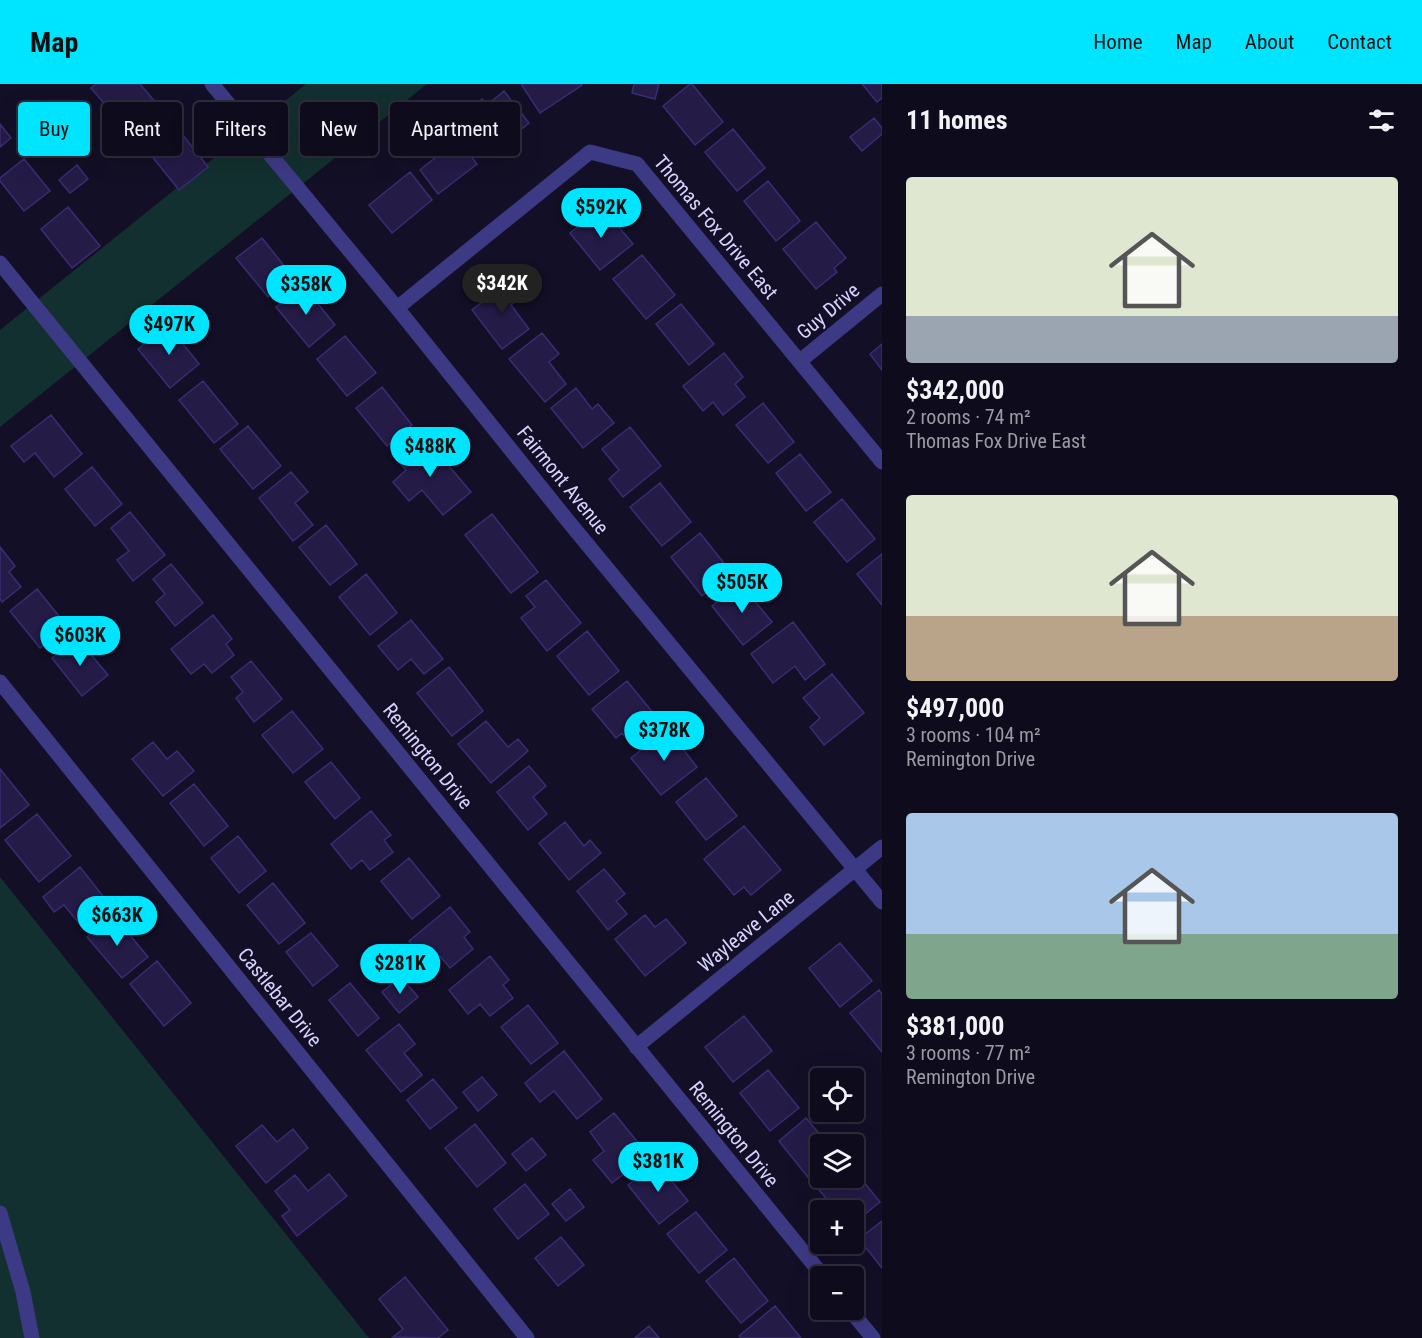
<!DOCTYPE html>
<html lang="en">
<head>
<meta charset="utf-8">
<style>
  body { margin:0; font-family:"Roboto Condensed",sans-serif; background:#1c1929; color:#f1f3f6; height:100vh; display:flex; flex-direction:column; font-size:22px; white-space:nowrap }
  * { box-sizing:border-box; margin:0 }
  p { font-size:20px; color:#9b9ba3 }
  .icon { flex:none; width:33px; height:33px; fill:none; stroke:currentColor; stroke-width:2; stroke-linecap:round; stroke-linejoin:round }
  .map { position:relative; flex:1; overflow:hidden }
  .details { display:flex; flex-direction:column; background:#0e0b1c; width:540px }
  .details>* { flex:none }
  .banner { position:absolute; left:18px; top:18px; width:570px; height:54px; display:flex; gap:12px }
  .fabs { position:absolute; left:810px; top:984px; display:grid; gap:12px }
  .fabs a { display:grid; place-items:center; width:54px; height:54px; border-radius:6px; background:#0e0b1c; box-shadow:0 6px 24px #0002,0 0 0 2px #2e2b3b; font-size:30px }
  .price { position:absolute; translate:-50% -51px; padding:0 14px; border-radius:21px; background:#00e5ff; color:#111; font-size:20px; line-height:39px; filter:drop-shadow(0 2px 3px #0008) }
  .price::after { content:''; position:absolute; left:50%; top:36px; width:18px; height:14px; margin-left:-9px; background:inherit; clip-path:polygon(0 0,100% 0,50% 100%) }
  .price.selected { background:#222; color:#fff }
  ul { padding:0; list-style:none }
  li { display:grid; align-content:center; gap:12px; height:318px; padding:0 24px }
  li span { display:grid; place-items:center; height:186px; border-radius:6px; color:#555 }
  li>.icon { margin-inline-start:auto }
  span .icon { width:108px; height:108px; fill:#fffc; stroke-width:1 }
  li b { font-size:26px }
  h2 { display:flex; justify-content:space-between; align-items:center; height:72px; padding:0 24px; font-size:26px }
  .tag { padding:0 21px; border-radius:6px; background:#0e0b1c; box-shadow:0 6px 24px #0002,0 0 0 2px #2e2b3b; font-size:21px; line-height:54px }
  .tag.selected { background:#00e5ff; color:#111 }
  header { display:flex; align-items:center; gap:36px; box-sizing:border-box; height:84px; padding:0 30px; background:#00e5ff; color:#111 }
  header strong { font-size:28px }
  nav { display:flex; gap:33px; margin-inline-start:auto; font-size:21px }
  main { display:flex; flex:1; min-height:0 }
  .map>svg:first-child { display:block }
  .green { fill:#12302f }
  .building { fill:#241b47; stroke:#3b2d73; stroke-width:1.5 }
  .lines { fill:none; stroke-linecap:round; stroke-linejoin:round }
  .minor { stroke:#3d3a85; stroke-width:15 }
  .labels { text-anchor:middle; stroke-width:4.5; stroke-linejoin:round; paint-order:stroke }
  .street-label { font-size:20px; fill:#d9d4ff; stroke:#130f26 }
</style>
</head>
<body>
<header>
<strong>Map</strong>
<nav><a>Home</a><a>Map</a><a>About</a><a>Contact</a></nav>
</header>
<main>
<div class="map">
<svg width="882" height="1254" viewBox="0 0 882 1254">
  <rect width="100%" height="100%" fill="#130f26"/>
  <path class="green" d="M306,0H427L0,343V246Z
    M0,793L369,1254H0Z"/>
  <path class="building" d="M96,0H140L162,26L139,45L128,32L120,38L91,4Z
    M521,0H582V1L540,29Z
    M634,0H659L655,15L632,9Z
    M690,0H692L723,38L695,61L663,22Z
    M862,0H882V14L877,18Z
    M504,7L529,39L489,72L459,35L482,15L487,21Z
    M35,30L48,45L34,56L22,41Z
    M167,31L208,83L179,106L138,55Z
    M874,34L882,44V50L862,67L850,53Z
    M0,40L11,54L0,63Z
    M448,43L477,80L438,110L420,86L441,69L431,56Z
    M733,45L765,84L737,107L705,68Z
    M24,75L50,107L24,127L0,97V94Z
    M77,81L88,95L70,109L59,96Z
    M410,88L432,116L392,149L369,121Z
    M768,97L800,137L776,157L744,117Z
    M68,123L100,162L72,184L41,145Z
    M602,123L633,160L600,186L570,149Z
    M816,138L846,174L834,184L837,188L816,205L783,165Z
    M262,154L293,193L268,213L236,174Z
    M642,171L675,211L646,235L613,195Z
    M512,195L524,210L511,221L529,245L502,265L472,226Z
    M303,201L335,241L309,263L276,223Z
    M681,220L714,260L689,281L656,240Z
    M168,241L199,280L170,304L138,265Z
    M542,249L559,270L549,278L566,300L545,318L509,275Z
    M345,252L376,289L347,312L317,275Z
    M882,260V286L870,270Z
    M724,269L743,293L735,300L745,313L723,331L713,318L703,327L683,302Z
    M203,297L238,340L214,359L179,316Z
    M382,303L412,341L387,362L356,324Z
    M576,304L592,325L598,320L614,339L583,364L551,324Z
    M763,319L794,358L768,379L736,341Z
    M51,331L82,370L54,393L35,369L24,378L11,362Z
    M248,342L281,382L253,405L220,365Z
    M630,343L661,382L623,413L609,395L619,386L602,365Z
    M425,354L471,408L443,431L422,406L409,417L393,398L406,386L398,377Z
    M800,370L831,408L806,427L776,389Z
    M92,383L122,420L95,442L65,405Z
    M291,388L308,408L295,419L313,441L293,457L259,414Z
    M660,399L691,438L662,462L630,423Z
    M842,415L875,455L847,478L814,438Z
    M130,428L165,471L133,497L117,476L129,467L111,444Z
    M492,430L538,488L511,509L465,451Z
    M326,441L357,480L330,501L299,463Z
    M700,449L731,488L702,512L671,473Z
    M0,463L15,482L9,488L21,503L2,518L0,515Z
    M882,470V521L857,490Z
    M171,480L203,519L175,542L156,518L165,510L153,495Z
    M366,490L397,529L370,551L339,513Z
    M546,496L581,539L547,567L521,534L535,523L526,512Z
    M740,499L772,538L743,561L712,522Z
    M37,505L67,542L40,564L10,527Z
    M213,531L232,555L226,560L234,571L212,589L204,580L191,590L171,565Z
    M411,536L443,575L424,590L411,575L398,586L378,562Z
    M793,538L825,580L805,596L795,582L773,599L751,570Z
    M587,547L619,587L589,611L557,572Z
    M77,554L108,591L82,612L52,574Z
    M251,577L282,615L254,638L236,614L243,608L231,593Z
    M449,583L483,627L452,652L417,609Z
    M832,590L864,629L824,661L810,643L820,634L803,614Z
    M627,597L658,635L629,658L622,649L616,654L592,625Z
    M292,627L323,665L293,689L262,651Z
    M486,637L508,663L518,655L528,667L491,699L458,660Z
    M667,645L697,683L661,711L631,674Z
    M153,658L167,675L177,667L194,687L163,712L132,675Z
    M331,678L360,714L335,735L305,698Z
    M529,682L546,702L533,713L547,730L528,746L497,708Z
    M0,685L29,721L0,744Z
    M706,694L737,732L706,756L676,718Z
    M194,700L228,742L204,762L170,719Z
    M371,727L391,751L384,756L393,768L370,786L362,776L351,785L331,760Z
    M37,730L71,772L39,798L5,756Z
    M565,738L584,762L590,756L601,769L569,796L539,759Z
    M744,742L781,786L751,811L744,803L734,811L704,775Z
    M238,752L266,787L239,809L211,774Z
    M409,774L440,812L412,835L381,797Z
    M80,783L110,821L82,843L64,821L54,828L43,813Z
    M604,785L625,810L616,817L627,830L608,846L577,807Z
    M273,799L305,839L279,860L247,821Z
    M450,823L470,848L464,853L473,865L450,884L440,872L429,882L409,857Z
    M113,831L148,873L122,894L87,853Z
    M645,831L655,843L666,835L686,859L645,892L615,855Z
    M311,849L338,882L313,902L286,868Z
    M840,859L872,897L840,923L809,884Z
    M490,872L509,896L503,901L513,914L490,932L480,920L468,930L449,906Z
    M157,877L191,919L164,942L130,900Z
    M401,893L418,913L399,929L382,908Z
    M350,899L379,934L358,952L329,916Z
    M879,906L882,910V968L850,929Z
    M528,921L558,959L531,980L501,943Z
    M744,932L772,967L733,998L705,963Z
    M399,940L415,960L404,969L422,991L401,1008L366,966Z
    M564,967L602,1015L577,1035L554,1007L540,1018L525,999Z
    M768,986L799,1024L770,1047L740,1009Z
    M482,993L497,1011L478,1027L463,1008Z
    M433,995L457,1024L430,1045L407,1016Z
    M614,1029L648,1071L612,1099L593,1076L604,1067L590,1048Z
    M806,1034L828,1060H820V1089L811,1097L779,1057Z
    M475,1040L506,1079L477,1103L445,1064Z
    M262,1041L277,1058L293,1045L308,1064L266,1099L236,1062Z
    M532,1054L546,1071L526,1087L512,1070Z
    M656,1078L688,1117L659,1140L628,1101Z
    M854,1086L880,1118L854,1139V1126H836L819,1106L835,1094H854Z
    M329,1090L347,1112L297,1152L282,1132L290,1126L275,1107L295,1091L308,1107Z
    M525,1100L549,1130L518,1155L494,1125Z
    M570,1105L584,1123L566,1137L552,1120Z
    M696,1128L727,1166L699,1189L667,1150Z
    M882,1137V1184L859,1155Z
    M561,1153L584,1181L558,1202L535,1174Z
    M734,1174L768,1217L741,1239L706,1197Z
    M405,1193L448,1246L438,1254L393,1253L403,1245L379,1215Z
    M775,1222L801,1254H741L739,1252Z
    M649,1242L659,1254H635Z"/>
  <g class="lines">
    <path class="minor" d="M212,0L397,224L568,437L882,818
      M0,179L823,1192
      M397,224L590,68L637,80L882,378
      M800,277L882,210
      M0,598L527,1254
      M636,963L882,763
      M0,1129L23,1208L32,1254
      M850,1226L873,1254"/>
  </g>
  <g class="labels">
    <g class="street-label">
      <text transform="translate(716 143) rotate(50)" y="7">Thomas Fox Drive East</text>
      <text transform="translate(828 227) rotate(-40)" y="7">Guy Drive</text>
      <text transform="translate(563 396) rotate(51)" y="7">Fairmont Avenue</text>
      <text transform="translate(428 672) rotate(51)" y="7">Remington Drive</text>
      <text transform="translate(746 847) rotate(-39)" y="7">Wayleave Lane</text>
      <text transform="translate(280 913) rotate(51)" y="7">Castlebar Drive</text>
      <text transform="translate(734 1050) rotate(51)" y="7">Remington Drive</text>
    </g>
  </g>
</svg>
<div class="fabs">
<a><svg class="icon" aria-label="locate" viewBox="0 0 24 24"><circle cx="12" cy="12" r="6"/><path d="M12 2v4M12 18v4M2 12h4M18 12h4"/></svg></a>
<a><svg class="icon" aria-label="layers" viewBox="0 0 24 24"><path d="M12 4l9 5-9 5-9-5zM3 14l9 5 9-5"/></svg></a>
<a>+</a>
<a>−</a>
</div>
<b class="price" style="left:601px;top:155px">$592K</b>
<b class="price selected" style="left:502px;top:231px">$342K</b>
<b class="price" style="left:306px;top:232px">$358K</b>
<b class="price" style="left:169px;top:272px">$497K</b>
<b class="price" style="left:430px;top:394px">$488K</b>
<b class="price" style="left:742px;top:530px">$505K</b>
<b class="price" style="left:80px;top:583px">$603K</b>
<b class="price" style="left:664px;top:678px">$378K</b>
<b class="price" style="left:117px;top:863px">$663K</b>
<b class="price" style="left:400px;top:911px">$281K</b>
<b class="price" style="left:658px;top:1109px">$381K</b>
<div class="banner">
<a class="tag selected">Buy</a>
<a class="tag">Rent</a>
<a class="tag">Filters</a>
<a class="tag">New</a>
<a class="tag">Apartment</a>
</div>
</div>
<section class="details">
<h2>11 homes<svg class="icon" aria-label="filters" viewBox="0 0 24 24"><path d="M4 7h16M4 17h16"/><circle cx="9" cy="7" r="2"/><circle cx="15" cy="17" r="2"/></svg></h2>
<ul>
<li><span style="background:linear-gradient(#dfe7d0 75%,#9aa5b1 0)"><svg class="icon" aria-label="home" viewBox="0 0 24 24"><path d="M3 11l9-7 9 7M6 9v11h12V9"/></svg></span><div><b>$342,000</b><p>2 rooms · 74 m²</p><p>Thomas Fox Drive East</p></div></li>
<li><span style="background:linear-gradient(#dfe7d0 65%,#b9a48a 0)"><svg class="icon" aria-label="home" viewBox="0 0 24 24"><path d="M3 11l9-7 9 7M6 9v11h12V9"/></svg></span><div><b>$497,000</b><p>3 rooms · 104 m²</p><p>Remington Drive</p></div></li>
<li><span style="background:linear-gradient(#a9c7e8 65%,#7fa58c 0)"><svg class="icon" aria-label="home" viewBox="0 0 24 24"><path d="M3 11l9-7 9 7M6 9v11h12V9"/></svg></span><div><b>$381,000</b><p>3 rooms · 77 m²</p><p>Remington Drive</p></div></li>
</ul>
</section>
</main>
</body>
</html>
